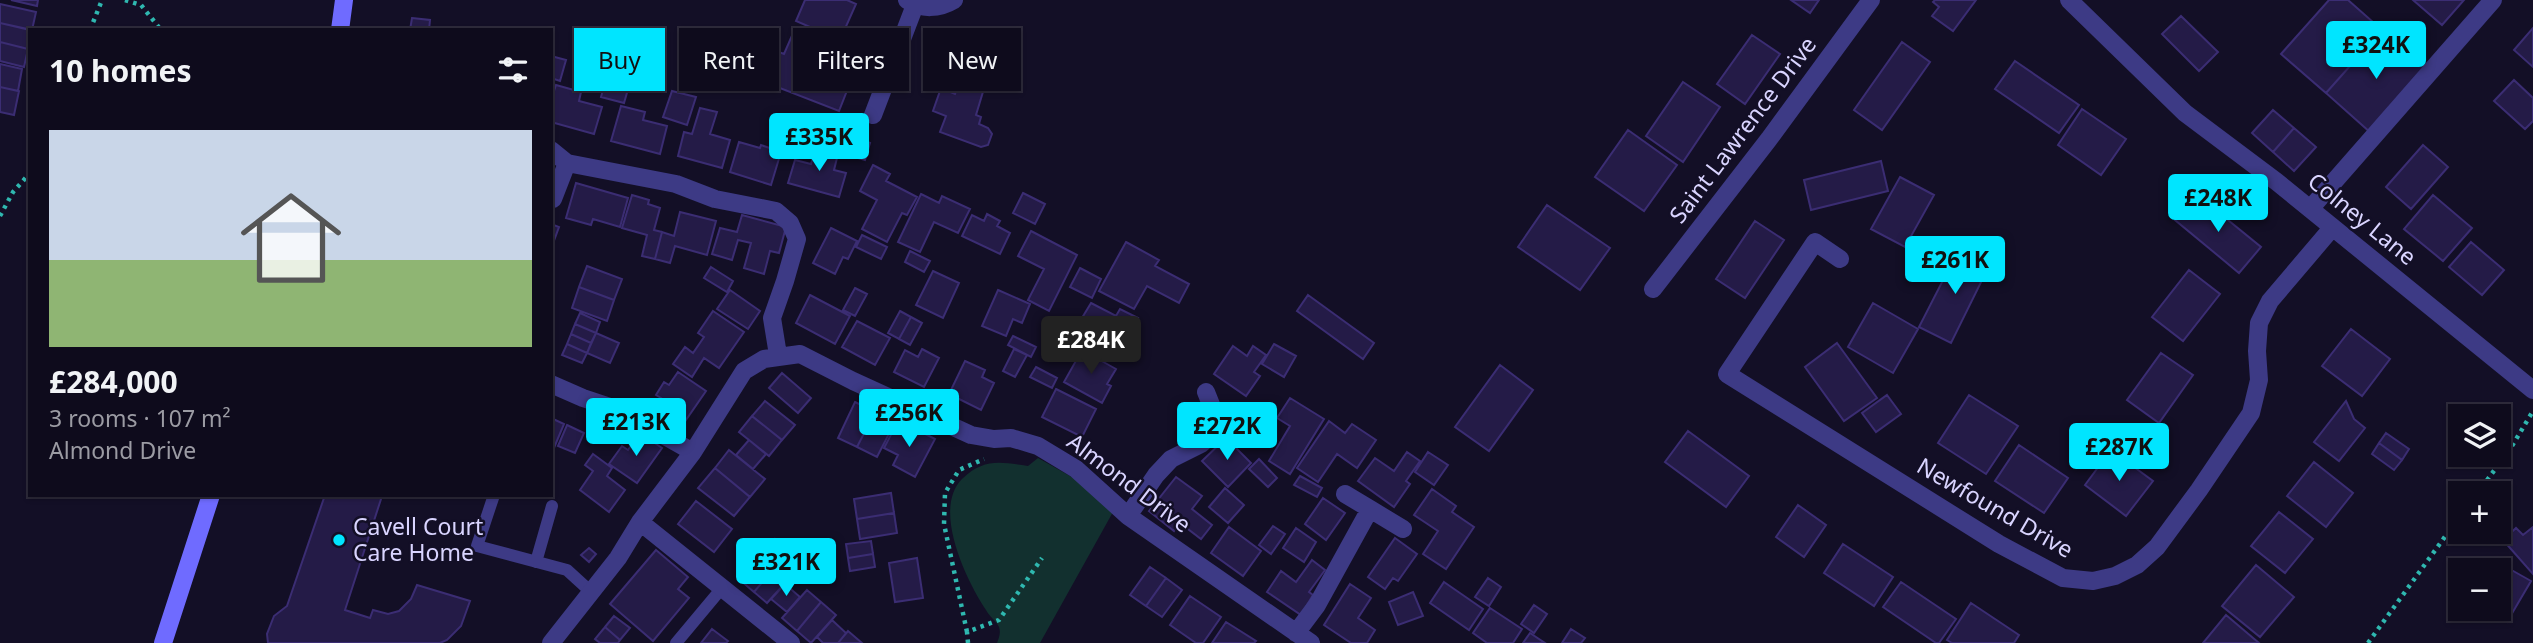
<!DOCTYPE html>
<html lang="en">
<head>
<meta charset="utf-8">
<style>
  body { margin:0; font-family:"Noto Sans",sans-serif; background:#171425; color:#f1f3f6; height:100vh; display:flex; flex-direction:column; font-size:26px; white-space:nowrap }
  * { box-sizing:border-box; margin:0 }
  p { font-size:23px; color:#9b9ba3 }
  .icon { flex:none; width:38px; height:38px; fill:none; stroke:currentColor; stroke-width:2; stroke-linecap:round; stroke-linejoin:round }
  .map { position:relative; flex:1; overflow:hidden }
  .details { position:absolute; left:28px; top:28px; width:525px; height:469px; display:flex; flex-direction:column; background:#0e0b1c; border-radius:0px; box-shadow:0 2px 5px #0004,0 0 0 2px #2e2b3b }
  .details>* { flex:none }
  .guide { position:absolute; left:574px; top:28px; width:665px; height:63px; display:flex; gap:14px }
  .controls { position:absolute; left:2448px; top:404px; display:grid; gap:14px }
  .controls a { display:grid; place-items:center; width:63px; height:63px; border-radius:0px; background:#0e0b1c; box-shadow:0 2px 5px #0004,0 0 0 2px #2e2b3b; font-size:35px }
  .price { position:absolute; translate:-50% -60px; padding:0 16px; border-radius:7px; background:#00e5ff; color:#111; font-size:23px; line-height:46px; filter:drop-shadow(0 2px 4px #0008) }
  .price::after { content:''; position:absolute; left:50%; top:42px; width:21px; height:16px; margin-left:-10px; background:inherit; clip-path:polygon(0 0,100% 0,50% 100%) }
  .price.active { background:#222; color:#fff }
  ul { padding:0; list-style:none }
  li { display:grid; align-content:center; gap:14px; height:371px; padding:0 21px }
  li span { display:grid; place-items:center; height:217px; border-radius:0px; color:#555 }
  li>.icon { margin-inline-start:auto }
  span .icon { width:126px; height:126px; fill:#fffc; stroke-width:1 }
  li b { font-size:30px }
  h2 { display:flex; justify-content:space-between; align-items:center; height:84px; padding:0 21px; font-size:30px }
  .chip { padding:0 24px; border-radius:0px; background:#0e0b1c; box-shadow:0 2px 5px #0004,0 0 0 2px #2e2b3b; font-size:24px; line-height:63px }
  .chip.active { background:#00e5ff; color:#111 }
  .map>svg:first-child { display:block }
  .green { fill:#12302f }
  .building { fill:#241b47; stroke:#3b2d73; stroke-width:2 }
  .lines { fill:none; stroke-linecap:round; stroke-linejoin:round }
  .path { stroke:#2fb8b0; stroke-width:4.5; stroke-dasharray:3.5 5; stroke-linecap:butt }
  .lane { stroke:#3d3a85; stroke-width:12 }
  .street { stroke:#3d3a85; stroke-width:18 }
  .secondary { stroke:#6f6bff; stroke-width:18 }
  .poi-dot { fill:#00e5ff; stroke:#130f26; stroke-width:2.5 }
  .labels { text-anchor:middle; stroke-width:5; stroke-linejoin:round; paint-order:stroke }
  .street-label { font-size:23px; fill:#d9d4ff; stroke:#130f26 }
  .poi-label { font-size:23px; fill:#d9d4ff; stroke:#130f26; text-anchor:start }
</style>
</head>
<body>
<div class="map">
<svg width="2533" height="643" viewBox="0 0 2533 643">
  <rect width="100%" height="100%" fill="#130f26"/>
  <path class="green" d="M1038,458L1118,503L1040,643H997C999,638 1001,633 999,627C996,621 989,616 986,610C966,580 932,509 962,479C984,458 1000,462 1028,466Z"/>
  <path class="building" d="M11,0H38L37,6Z
    M805,0H847L856,4L840,40L796,21Z
    M1791,0H1819L1810,13Z
    M1935,0H1976L1953,31L1932,16L1939,7L1933,2Z
    M2329,0H2348L2382,30L2326,93L2281,54Z
    M2413,0H2464L2442,25Z
    M0,4L36,12L32,30L0,23Z
    M2181,16L2218,52L2199,71L2162,34Z
    M412,18L430,20L429,30H410Z
    M0,23L30,30L28,49L0,42Z
    M2533,28V67L2514,50Z
    M2382,30L2427,69L2371,133L2326,93Z
    M794,31L828,44L824,55L829,57L824,69L818,67L815,75L848,88L839,111L772,85L777,74L763,68L771,49L784,54Z
    M1752,35L1780,54L1745,104L1717,84Z
    M0,42L28,49L24,67L0,61Z
    M1902,42L1930,62L1882,130L1854,110Z
    M972,49L1004,61L997,80L990,77L991,73L989,72L976,115L981,117L979,124L988,128L992,134L988,145L981,147L940,132L946,116L933,111L941,88L955,94Z
    M551,56L566,60L560,81L551,78Z
    M2015,61L2079,105L2059,133L1995,89Z
    M0,64L22,69L18,91L0,87Z
    M608,72L631,79L624,103L601,97Z
    M2514,80L2533,98V121L2525,129L2494,101Z
    M1683,82L1720,107L1683,162L1646,136Z
    M556,85L581,92L579,101L602,107L594,134L551,122V100Z
    M0,87L19,91L14,115L0,112Z
    M672,91L696,97L687,125L663,117Z
    M621,106L645,112L643,120L667,126L660,154L611,141Z
    M700,108L717,112L710,134L730,140L722,168L678,156L684,132L692,134Z
    M2082,109L2126,139L2101,175L2058,145Z
    M2273,110L2294,128L2273,152L2252,133Z
    M783,124L806,131L800,153L776,145Z
    M2294,128L2316,147L2294,171L2273,152Z
    M1628,130L1677,165L1644,211L1595,177Z
    M847,135L870,143L865,160L841,153Z
    M739,142L760,148L761,145L781,152L771,185L730,172Z
    M817,144L839,150L834,170L846,173L839,197L788,183L795,160L811,164Z
    M2423,145L2448,167L2411,209L2386,187Z
    M1881,161L1888,191L1811,210L1804,180Z
    M873,165L890,174L886,181L917,197L907,215L902,213L887,242L862,229L877,200L860,191Z
    M1900,177L1934,195L1905,247L1871,229Z
    M576,183L628,198L620,227L593,219L591,225L566,218Z
    M1023,193L1045,204L1035,224L1013,213Z
    M921,194L939,203L942,196L970,209L958,233L934,222L920,252L898,242Z
    M2196,194L2261,247L2239,273L2175,220Z
    M632,195L649,200L648,204L660,208L654,230L662,232L655,259L642,256L647,235L622,228Z
    M2433,195L2472,228L2443,261L2404,229Z
    M1547,205L1610,248L1580,290L1518,247Z
    M680,212L716,221L707,255L675,246L670,263L655,259L662,232L674,236Z
    M987,214L1000,221L997,226L1010,233L1000,254L962,236L972,215L984,221Z
    M742,215L786,227L779,253L770,251L764,274L744,268L751,243L738,240L732,260L712,254L720,228L737,232Z
    M1755,221L1784,240L1745,298L1716,279Z
    M551,224L559,227L552,246H551Z
    M831,228L857,241L848,259L843,257L835,274L813,263Z
    M1031,231L1077,255L1049,311L1028,300L1044,269L1018,256Z
    M862,235L887,247L881,259L856,247Z
    M1126,242L1159,260L1155,266L1189,284L1179,303L1147,286L1134,309L1099,291Z
    M2471,242L2504,270L2482,295L2449,267Z
    M1959,249L1990,264L1951,343L1919,327Z
    M910,251L930,261L924,272L905,262Z
    M587,266L622,279L614,300L579,287Z
    M711,267L733,281L727,292L704,278Z
    M1080,268L1101,279L1092,298L1070,287Z
    M2189,270L2220,294L2183,341L2152,317Z
    M933,271L959,283L943,318L916,305Z
    M579,287L614,300L607,321L572,308Z
    M855,288L867,294L855,316L843,310Z
    M730,290L760,311L748,329L717,309Z
    M998,290L1030,304L1022,323L1013,319L1006,336L982,326Z
    M810,295L850,316L835,344L796,323Z
    M1308,295L1374,343L1363,359L1297,311Z
    M1091,303L1116,316L1120,309L1138,318L1115,359L1091,347L1101,329L1082,318Z
    M1873,303L1918,329L1893,373L1848,347Z
    M713,311L744,332L719,368L704,358L692,377L673,364L685,347L693,353L704,337L698,333Z
    M900,311L911,317L899,339L888,333Z
    M580,313L600,322L596,333L575,324Z
    M911,317L922,323L910,345L899,339Z
    M857,321L890,338L875,365L842,347Z
    M575,324L596,333L591,343L571,334Z
    M2351,329L2390,359L2362,396L2322,366Z
    M1057,331L1077,342L1071,352L1052,341Z
    M596,333L619,343L610,363L587,353Z
    M571,334L591,343L587,353L567,344Z
    M1013,336L1036,347L1031,357L1008,345Z
    M1837,343L1877,398L1844,421L1805,367Z
    M567,344L587,353L582,363L562,355Z
    M1274,344L1296,356L1284,377L1262,364Z
    M1233,346L1247,356L1253,346L1266,355L1254,372L1260,376L1246,396L1214,374Z
    M922,349L939,358L924,387L894,372L905,350L918,357Z
    M1014,349L1027,355L1015,377L1003,371Z
    M1082,350L1116,369L1107,384L1111,386L1102,403L1064,382Z
    M2161,353L2193,375L2159,423L2127,400Z
    M965,361L985,370L982,377L994,383L981,410L949,394Z
    M1500,365L1533,390L1489,451L1455,427Z
    M1036,367L1057,378L1052,388L1030,377Z
    M678,372L706,391L679,430L652,411L661,398L656,395L664,382L669,385Z
    M782,373L811,398L798,413L769,388Z
    M1056,389L1096,409L1082,437L1042,417Z
    M1887,395L1901,414L1876,432L1862,413Z
    M1969,395L2018,426L1986,474L1938,443Z
    M1290,398L1324,419L1290,474L1269,461L1290,426L1277,418Z
    M765,401L795,425L782,440L752,416Z
    M2346,401L2354,419L2365,428L2339,461L2314,442Z
    M855,402L875,412L857,447L838,438Z
    M875,412L895,422L877,457L857,447Z
    M752,416L782,440L769,456L739,432Z
    M551,418L564,424L551,455Z
    M1329,421L1345,433L1352,424L1376,440L1357,468L1337,454L1318,482L1297,468Z
    M567,425L584,433L575,453L558,446Z
    M895,427L909,434L912,427L935,439L915,477L893,465L898,455L884,448Z
    M1688,431L1749,476L1726,507L1665,462Z
    M640,433L662,448L637,483L609,464L622,446L628,450Z
    M2386,433L2409,449L2402,460L2379,443Z
    M1226,438L1251,463L1228,487L1202,461Z
    M749,440L766,454L753,469L736,455Z
    M2379,443L2402,460L2394,470L2372,454Z
    M2019,445L2068,478L2044,513L1995,481Z
    M729,450L765,479L750,497L715,468Z
    M2111,450L2153,481L2126,516L2085,485Z
    M1407,452L1420,461L1406,481L1410,484L1394,507L1358,481L1375,458L1394,471Z
    M1428,452L1448,465L1434,485L1415,472Z
    M593,454L612,468L607,476L625,490L609,512L580,490L593,471L585,465Z
    M1259,459L1277,478L1268,487L1249,469Z
    M2314,462L2353,493L2326,527L2287,496Z
    M715,468L750,497L734,516L698,488Z
    M1300,476L1322,488L1317,497L1294,485Z
    M1176,477L1202,496L1192,509L1212,525L1201,539L1180,523L1174,531L1149,511Z
    M1225,488L1244,505L1228,523L1209,507Z
    M1432,489L1456,506L1452,512L1474,527L1446,569L1423,554L1438,531L1414,515Z
    M891,493L894,513L857,519L854,499Z
    M325,495L382,496L345,610L370,618L373,610L388,614L399,611L411,599L417,585L470,601L461,626L447,640L440,643H268L267,634L274,616L287,606Z
    M1323,498L1345,513L1326,540L1305,524Z
    M696,501L732,529L714,552L678,524Z
    M1798,505L1826,525L1804,557L1776,537Z
    M2279,512L2313,539L2285,573L2251,546Z
    M894,513L897,533L860,539L857,519Z
    M1273,526L1285,534L1271,554L1259,545Z
    M1229,527L1261,551L1243,576L1211,553Z
    M2533,527V574L2503,540L2516,528L2523,535Z
    M1296,528L1316,542L1304,562L1283,548Z
    M1395,538L1417,554L1398,581L1393,578L1385,589L1368,577Z
    M775,539L789,551L754,592L740,580Z
    M871,541L873,554L848,558L846,544Z
    M1843,544L1893,577L1874,606L1824,573Z
    M589,548L596,554L589,562L581,555Z
    M656,550L688,577L678,589L689,598L653,641L610,604Z
    M789,551L803,563L767,603L754,592Z
    M873,554L875,567L850,571L848,558Z
    M917,558L923,598L895,602L889,563Z
    M1312,560L1325,570L1309,592L1313,595L1301,615L1267,592L1281,571L1296,582Z
    M2499,563L2531,581L2507,622L2485,609H2499V570H2495Z
    M2256,565L2294,597L2260,637L2222,606Z
    M1150,567L1166,578L1146,606L1130,595Z
    M1166,578L1182,590L1162,617L1146,606Z
    M1488,578L1501,587L1489,606L1475,597Z
    M1444,582L1483,609L1469,630L1430,603Z
    M1901,582L1956,619L1939,643H1936L1883,607Z
    M785,584L800,597L787,612L771,599Z
    M1350,584L1371,598L1358,618L1375,630L1367,643H1351L1324,625Z
    M807,590L821,602L797,631L782,618Z
    M1413,592L1423,616L1398,625L1389,602Z
    M1190,596L1221,617L1203,643H1196L1170,625Z
    M821,602L836,615L811,643L797,631Z
    M1971,603L2019,635L2014,643H1952L1947,640Z
    M1534,605L1547,614L1534,633L1521,624Z
    M1490,608L1522,629L1513,643H1487L1473,633Z
    M2226,615L2259,643H2203Z
    M614,616L630,628L620,640L605,627Z
    M832,620L846,633L838,643H823L817,637Z
    M1226,622L1256,641L1254,643H1212Z
    M605,627L620,640L618,643H600L595,639Z
    M712,629L728,641L726,643H701Z
    M1571,629L1585,638L1581,643H1562Z
    M848,631L862,643H838Z
    M1530,633L1545,643H1523Z"/>
  <g class="lines">
    <path class="path" d="M125,0L141,5L161,30
      M90,30L102,0
      M0,216L13,192L30,173
      M2477,494L2512,446L2533,411
      M967,632L944,524L945,493L959,470L984,459
      M968,643L967,632L999,620L1042,558
      M2368,643L2460,516"/>
    <path class="lane" d="M494,495L477,546L567,570L590,591
      M536,562L552,506
      M676,643L722,588"/>
    <path class="street" d="M907,0C922,10 939,9 954,0
      M2069,0L2185,113L2277,182L2533,390
      M873,115L915,5
      M551,150L567,163L676,184L715,199L776,211L790,223L797,239L785,281L772,318L778,355
      M553,199L567,163
      M2310,209L2493,0
      M1840,259L1815,242L1727,374L1999,544L2063,578L2093,581L2115,576L2137,565L2157,547L2199,490L2251,413L2259,380L2257,351L2259,323L2270,301L2332,228
      M1653,289L1769,139L1871,0
      M551,384L583,398L619,410L693,452
      M1206,392L1220,427
      M1370,509L1403,529
      M1128,516L1156,475L1171,459L1201,444L1220,427L1256,420
      M640,522L791,643
      M1296,633L1317,605L1370,509L1345,494
      M551,643L618,558L640,522L693,452L744,371L764,359L800,354L853,381L971,435L994,439L1011,438L1038,446L1076,469L1128,516L1311,643"/>
    <path class="secondary" d="M340,30L344,0
      M163,643L211,495"/>
  </g>
  <circle class="poi-dot" cx="339" cy="540" r="7"/>
  <g class="labels">
    <g class="street-label">
      <text transform="translate(1743 130) rotate(-53)" y="8">Saint Lawrence Drive</text>
      <text transform="translate(2362 219) rotate(39)" y="8">Colney Lane</text>
      <text transform="translate(1129 483) rotate(37)" y="8">Almond Drive</text>
      <text transform="translate(1995 508) rotate(30)" y="8">Newfound Drive</text>
    </g>
    <g class="poi-label">
      <text x="353" y="535">Cavell Court<tspan x="353" dy="26">Care Home</tspan></text>
    </g>
  </g>
</svg>
<div class="controls">
<a><svg class="icon" aria-label="layers" viewBox="0 0 24 24"><path d="M12 4l9 5-9 5-9-5zM3 14l9 5 9-5"/></svg></a>
<a>+</a>
<a>−</a>
</div>
<b class="price" style="left:2376px;top:81px">£324K</b>
<b class="price" style="left:819px;top:173px">£335K</b>
<b class="price" style="left:2218px;top:234px">£248K</b>
<b class="price" style="left:1955px;top:296px">£261K</b>
<b class="price active" style="left:1091px;top:376px">£284K</b>
<b class="price" style="left:909px;top:449px">£256K</b>
<b class="price" style="left:636px;top:458px">£213K</b>
<b class="price" style="left:1227px;top:462px">£272K</b>
<b class="price" style="left:2119px;top:483px">£287K</b>
<b class="price" style="left:786px;top:598px">£321K</b>
<div class="guide">
<a class="chip active">Buy</a>
<a class="chip">Rent</a>
<a class="chip">Filters</a>
<a class="chip">New</a>
</div>
<section class="details">
<h2>10 homes<svg class="icon" aria-label="filters" viewBox="0 0 24 24"><path d="M4 7h16M4 17h16"/><circle cx="9" cy="7" r="2"/><circle cx="15" cy="17" r="2"/></svg></h2>
<ul>
<li><span style="background:linear-gradient(#c9d6e8 60%,#8fb573 0)"><svg class="icon" aria-label="home" viewBox="0 0 24 24"><path d="M3 11l9-7 9 7M6 9v11h12V9"/></svg></span><div><b>£284,000</b><p>3 rooms · 107 m²</p><p>Almond Drive</p></div></li>
</ul>
</section>
</div>
</body>
</html>
